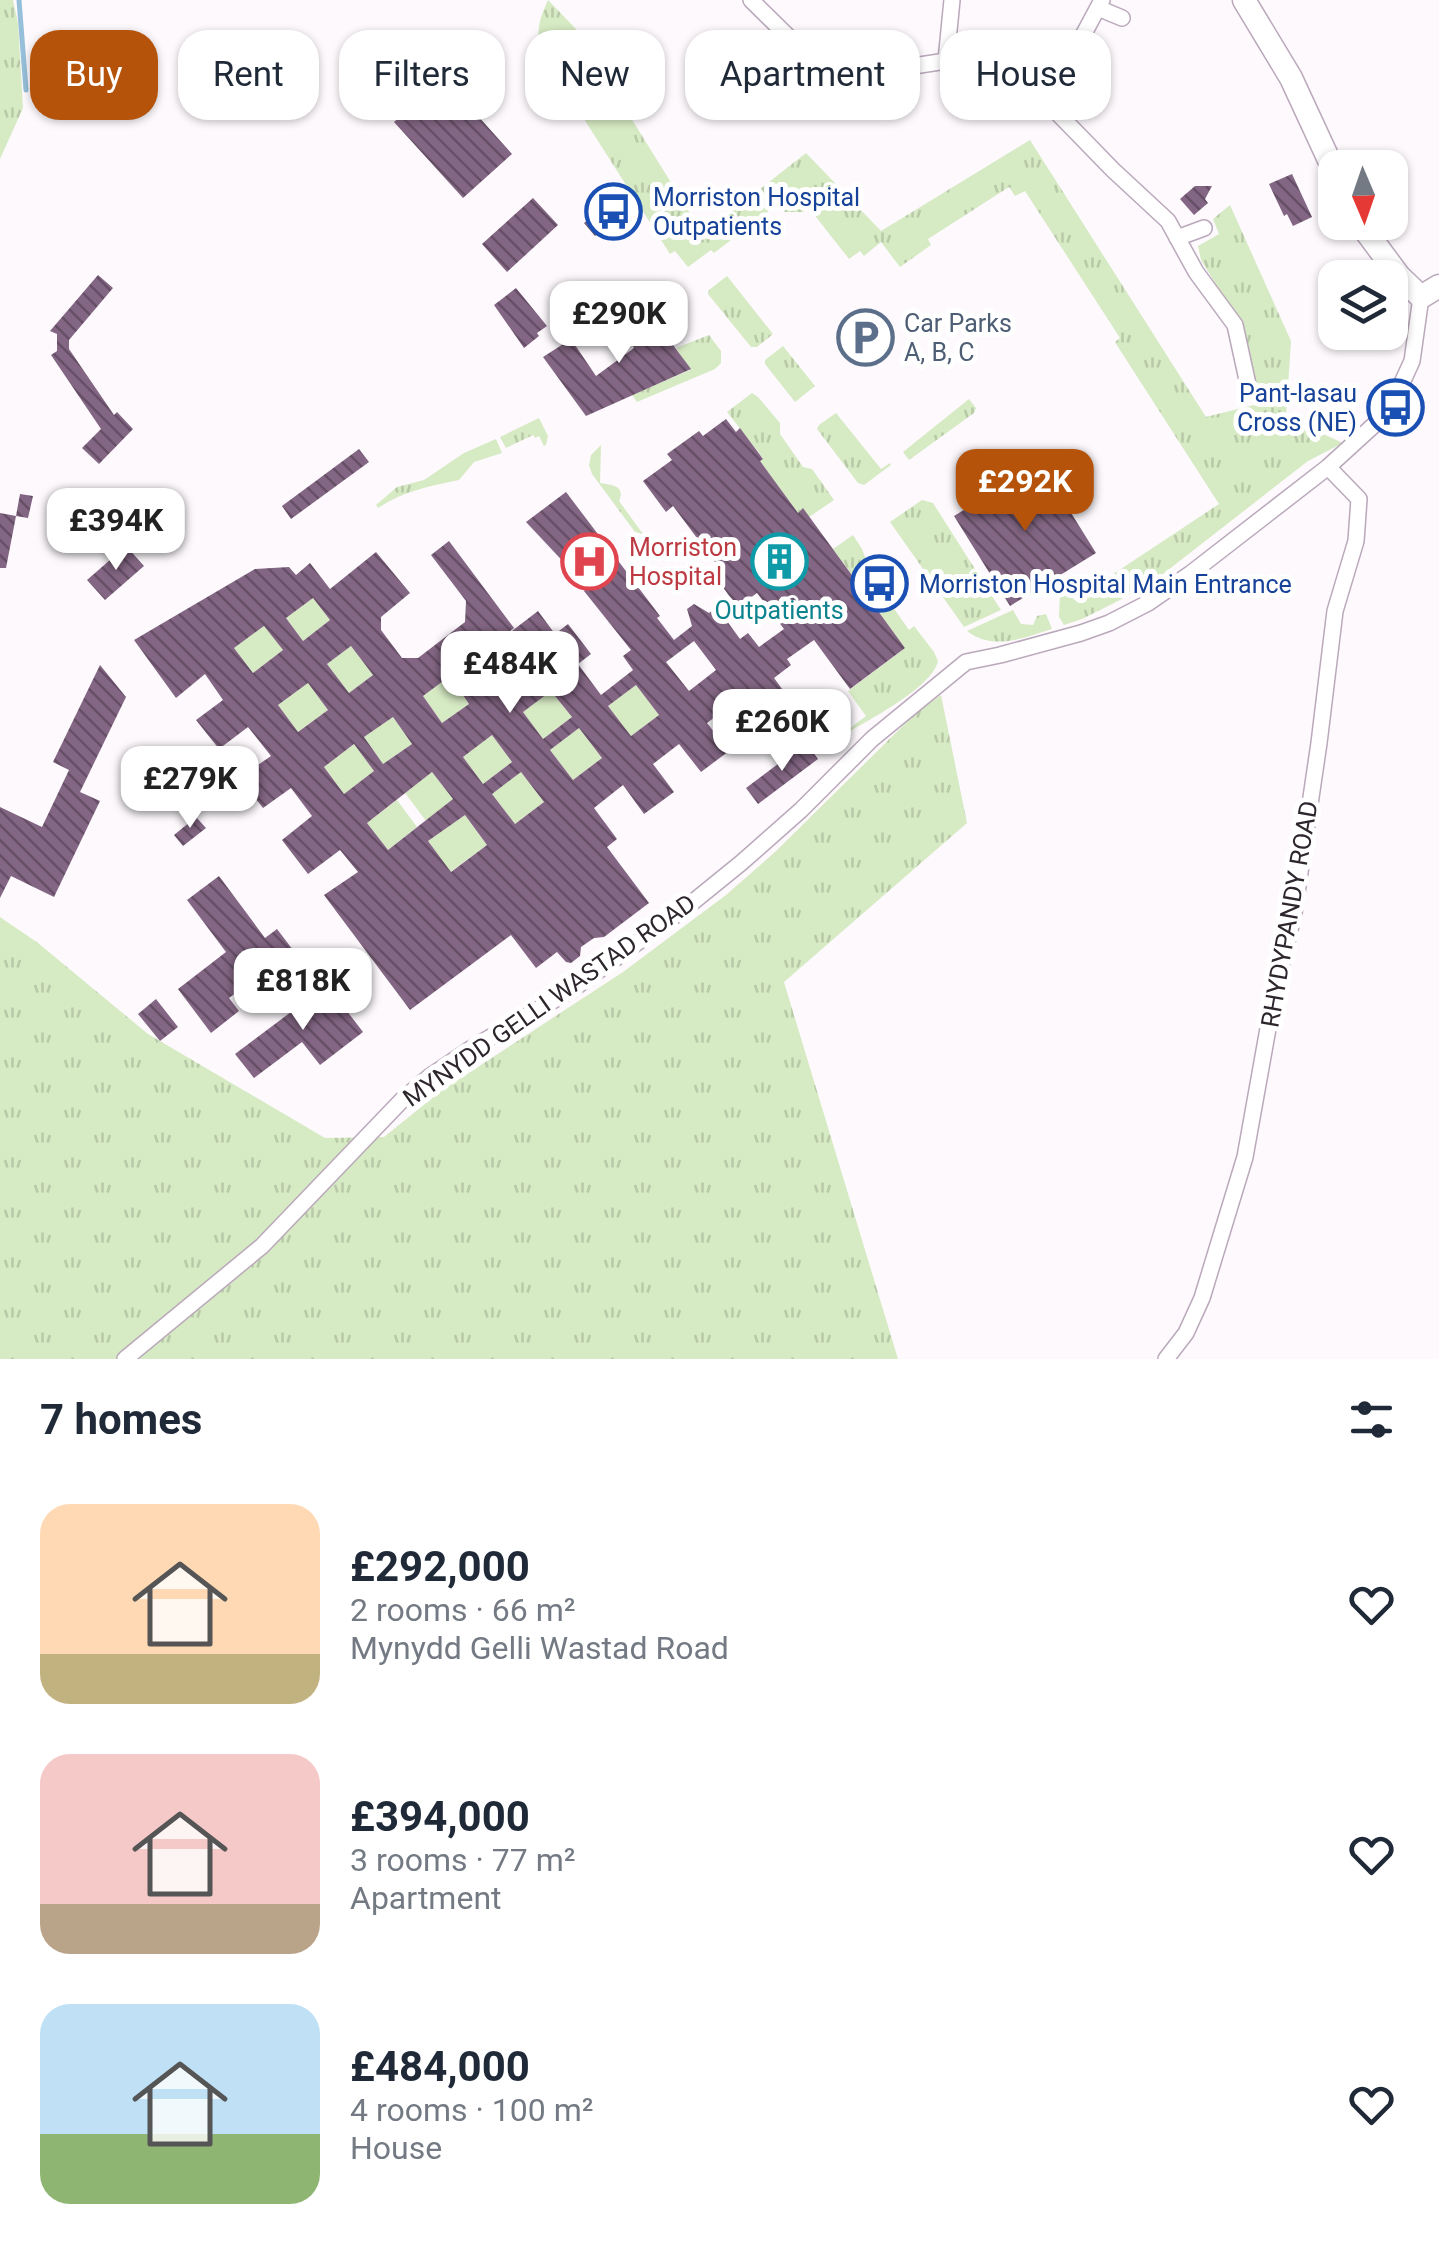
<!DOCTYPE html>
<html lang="en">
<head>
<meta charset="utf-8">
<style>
  body { margin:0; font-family:Roboto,sans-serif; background:#f6f6f7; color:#1f2937; height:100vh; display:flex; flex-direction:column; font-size:38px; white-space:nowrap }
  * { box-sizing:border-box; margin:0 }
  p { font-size:32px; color:#747a83 }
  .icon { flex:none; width:55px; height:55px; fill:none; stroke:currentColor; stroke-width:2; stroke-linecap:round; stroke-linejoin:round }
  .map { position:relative; height:1359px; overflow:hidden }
  .details { display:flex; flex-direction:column; background:#fff; flex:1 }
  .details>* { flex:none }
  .top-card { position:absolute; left:30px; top:30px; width:1380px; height:90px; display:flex; gap:20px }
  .needle { width:65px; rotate:178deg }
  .buttons { position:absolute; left:1318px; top:150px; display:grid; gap:20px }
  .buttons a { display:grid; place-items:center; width:90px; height:90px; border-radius:20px; background:#fff; box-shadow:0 2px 8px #0004; font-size:50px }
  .price { position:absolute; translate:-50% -85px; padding:0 22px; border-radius:20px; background:#fff; color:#222; font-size:32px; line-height:65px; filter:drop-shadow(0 2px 5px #0008) }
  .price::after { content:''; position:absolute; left:50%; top:60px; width:30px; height:22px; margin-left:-15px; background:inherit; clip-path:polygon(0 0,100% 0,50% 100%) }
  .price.current { background:#b45309; color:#fff }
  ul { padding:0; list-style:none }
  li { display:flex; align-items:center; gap:30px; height:250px; padding:0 40px }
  li span { display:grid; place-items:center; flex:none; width:280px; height:200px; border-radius:30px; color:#555 }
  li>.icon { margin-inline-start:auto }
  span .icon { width:120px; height:120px; fill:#fffc; stroke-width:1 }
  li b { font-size:42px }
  h2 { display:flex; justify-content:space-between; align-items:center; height:120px; padding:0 40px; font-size:42px }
  .chip { padding:0 35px; border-radius:30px; background:#fff; box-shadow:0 2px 8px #0004; font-size:35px; line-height:90px }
  .chip.current { background:#b45309; color:#fff }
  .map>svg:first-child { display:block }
  .grass { fill:url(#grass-tufts) }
  .garden { fill:#d6eac3 }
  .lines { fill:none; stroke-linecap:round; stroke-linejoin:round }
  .stream { stroke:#96bfd9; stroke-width:5 }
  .building { fill:url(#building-back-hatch); fill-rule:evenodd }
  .street-casing { stroke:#baa8bb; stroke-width:18 }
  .secondary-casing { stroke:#baa8bb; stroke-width:25 }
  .street { stroke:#fff; stroke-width:15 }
  .secondary { stroke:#fff; stroke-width:22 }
  .labels { text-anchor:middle; stroke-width:10; stroke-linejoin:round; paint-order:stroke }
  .transit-label { font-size:25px; fill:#164399; stroke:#fff; text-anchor:start }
  .service-label { font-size:25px; fill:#4e5e75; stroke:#fff; text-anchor:start }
  .health-label { font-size:25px; fill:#be3a42; stroke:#fff; text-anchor:start }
  .culture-label { font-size:25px; fill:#0d838f; stroke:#fff }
  .street-label { font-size:25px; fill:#2d262d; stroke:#fff }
</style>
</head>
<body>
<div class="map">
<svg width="1439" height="1359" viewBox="0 0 1439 1359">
  <defs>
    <pattern id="grass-tufts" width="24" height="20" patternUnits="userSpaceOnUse" patternTransform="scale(2.5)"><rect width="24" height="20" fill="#d6eac3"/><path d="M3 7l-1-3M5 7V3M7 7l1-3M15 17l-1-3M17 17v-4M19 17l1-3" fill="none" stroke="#b8c9a8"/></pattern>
    <pattern id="building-back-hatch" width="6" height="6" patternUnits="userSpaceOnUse" patternTransform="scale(2.5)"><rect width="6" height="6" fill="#836683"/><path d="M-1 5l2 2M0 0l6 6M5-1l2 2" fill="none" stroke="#664f66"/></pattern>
  </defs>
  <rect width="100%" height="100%" fill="#fdf9fd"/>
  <path class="grass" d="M0,0H13L18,23L23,108L0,159Z
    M548,0L575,28L703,234L806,153L881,231L1030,140L1206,417L1258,404L1245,331L1201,260L1198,246L1219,234L1213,219L1230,205L1291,341L1286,417L1343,443L1308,461L1163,574L1120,600L1082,619L1064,625L1059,617L1060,592L1066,589L1074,600L1219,504L1120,350L1115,342L1120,338L1025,191L1015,196L1009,187L928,239L931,245L900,267L881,242L864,256L860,251L849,259L809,208L803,212H785L778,204L714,253L711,250L688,267L675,251L670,254L542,53C535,32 539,20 548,0Z
    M727,276L773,334L757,347H751L708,294L709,290Z
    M709,335L721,351V363L715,369L637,402L632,395L690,370L676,348Z
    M783,346L815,386L795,402L765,364V360Z
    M752,393L758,397L780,423V434L803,467L812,469L834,500L809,517L803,509L798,513L760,461L763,458L727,412Z
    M969,399L976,408L974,413L909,460L903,452Z
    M836,413L881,469L890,463L891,465L864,485L858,483L817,429L819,425Z
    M539,418L548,436L546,445L544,446L539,436L535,438L533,435L506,448L500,437Z
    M496,439L502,453L474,462L459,480C430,486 403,491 378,508L376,505L397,487L424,480L464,453Z
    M601,445L600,483C611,485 626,485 619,501L643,534L635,532L592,474L589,465L591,455Z
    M922,500L933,503L1001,610L964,627L890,522Z
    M853,535L862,549L874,580L909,630L914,626L934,652L938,661C932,689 861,724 836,739L866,716L848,691L905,648L833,549Z
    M1013,610L1021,624L1033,625L1037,616L1046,614L1052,629C1023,638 993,651 967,631Z
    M941,695L967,823L784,982L898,1359H0V917L38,943L148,1034L325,1138L384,1137L441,1091L623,972L726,895L775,852L918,711Z"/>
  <path class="garden" d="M313,598L330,620L303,641L286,618Z
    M264,626L283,650L253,673L234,648Z
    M507,634L530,663L501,685L479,656Z
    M351,646L373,675L349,693L327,664Z
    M450,676L469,704L442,723L423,696Z
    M308,683L328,710L298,732L278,705Z
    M636,685L659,715L631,736L608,706Z
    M551,691L572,717L543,739L523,712Z
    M393,717L412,744L383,764L364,737Z
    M579,728L602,758L573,780L550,750Z
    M492,735L512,762L483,784L463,757Z
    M354,744L374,771L344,794L324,767Z
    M432,772L453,799L426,821L405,793Z
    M521,772L544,802L515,824L492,794Z
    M397,800L417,827L388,850L367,823Z
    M465,815L487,845L450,872L428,841Z"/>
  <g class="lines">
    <path class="stream" d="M19,0L26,90"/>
  </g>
  <path class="building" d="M459,63L477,83L461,97L512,154L463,198L394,122Z
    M1292,174L1312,217L1293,226L1287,214L1284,216L1269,184Z
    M1195,186H1212L1205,199L1208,203L1194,215L1180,199Z
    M533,198L558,225L507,272L482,244Z
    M601,209L612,222L595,236L584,223Z
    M98,275L113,288L69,340V349L114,415L117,412L133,429L99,464L82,448L101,429L51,355L57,351V334L50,331Z
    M516,288L547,326L537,333L539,336L524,348L494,305Z
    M649,304L661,335L664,333L691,369L586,416L543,357L571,339L596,376L634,348L620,319Z
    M726,419L736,432L740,428L763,459L760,461L798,513L803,508L905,648L850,689L814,640L787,659L791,665L774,678L788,697L756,721L739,699L707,723L729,751L701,772L679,744L653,764L674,792L644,814L623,785L594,808L617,839L607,847L649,903L604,937L594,938L581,947L580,956L571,963L566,962L557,952L536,968L511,935L410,1010L324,895L358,872L340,850L308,874L282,840L312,816L291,788L263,808L239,778L271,756L248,727L219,749L196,720L223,700L205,674L176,698L134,640L255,569L289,567L296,575L310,563L330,589L376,552L410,593L381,617V630L402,658H418L465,622L466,601L431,555L449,541L514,628L479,656L500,685L530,663L508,634L538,611L555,634L568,624L591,654L578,664L601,695L633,670L623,656L631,650L584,591L587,587L526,522L566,492L660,616L657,618L674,640L692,626L687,609L694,604L709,613L730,597L717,579L724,574L673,506L666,512L643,481L672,460L667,454L699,431L703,436ZM757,593L784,629L759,647L748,633L740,639L724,617ZM313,598L330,620L303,641L286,618ZM264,626L283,650L253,673L234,648ZM694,641L716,670L689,691L666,662ZM351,646L373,675L349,693L327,664ZM450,676L469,704L442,723L423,696ZM308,683L328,710L298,732L278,705ZM636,685L659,715L631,736L608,706ZM551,691L572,717L543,739L523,712ZM393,717L412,744L383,764L364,737ZM579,728L602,758L573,780L550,750ZM492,735L512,762L483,784L463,757ZM354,744L374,771L344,794L324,767ZM432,772L453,799L388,850L367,823ZM521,772L544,802L515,824L492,794ZM465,815L487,845L451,872L428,841Z
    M359,449L369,462L291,519L282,506Z
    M1040,463L1096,553L1010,606L954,516Z
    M20,494L33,496L28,518L16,516Z
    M0,513L16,516L6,568H0Z
    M126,546L144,566L105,600L87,580Z
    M100,665L126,697L80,792L100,801L54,897L11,876L0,898V807L42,827L69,770L53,762Z
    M806,743L818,759L758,804L746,788Z
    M196,817L206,828L183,846L174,835Z
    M219,876L265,938L277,929L293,950L229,998L239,1011L211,1033L178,989L226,952L187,900Z
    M327,985L363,1032L320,1065L302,1042L254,1078L235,1054Z
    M156,999L178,1027L160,1041L138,1014Z"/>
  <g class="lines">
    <defs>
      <path id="street" d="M751,0L815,63L855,75L946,61L952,0
        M1098,8L1122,18
        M946,61L978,63L1011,74L1038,93L1113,170L1168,221L1196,272L1235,325L1249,389
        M1038,93L1080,41L1102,0
        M1177,238L1204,228
        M125,1359L262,1246L403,1099L429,1077L472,1048L573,989L688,906L741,863L801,810L872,739L966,662L1000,655L1081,633L1109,623L1148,603L1190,574L1328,467L1374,425L1395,398L1412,361L1421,297
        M1166,1359L1186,1333L1202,1298L1245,1157L1274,995L1294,913L1319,743L1335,611L1356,541L1359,499L1328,467"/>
      <path id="secondary" d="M1244,0L1291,78L1335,173
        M1359,222L1399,276L1421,297L1439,286"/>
    </defs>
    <use href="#street" class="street-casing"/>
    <use href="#secondary" class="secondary-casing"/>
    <use href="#street" class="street"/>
    <use href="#secondary" class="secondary"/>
  </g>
  <defs>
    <symbol id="bus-ring" viewBox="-11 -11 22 22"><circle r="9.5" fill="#fff" stroke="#1a4fb4" stroke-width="1.5"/><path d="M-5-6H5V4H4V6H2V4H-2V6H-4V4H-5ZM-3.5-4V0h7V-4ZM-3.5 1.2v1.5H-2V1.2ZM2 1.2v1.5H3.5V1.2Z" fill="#1a4fb4"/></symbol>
    <symbol id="parking-ring" viewBox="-11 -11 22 22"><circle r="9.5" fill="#fff" stroke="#5c6f8a" stroke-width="1.5"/><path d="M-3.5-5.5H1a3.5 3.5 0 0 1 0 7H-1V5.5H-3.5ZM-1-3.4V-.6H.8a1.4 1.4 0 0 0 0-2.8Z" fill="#5c6f8a"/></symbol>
    <symbol id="hospital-ring" viewBox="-11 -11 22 22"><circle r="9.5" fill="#fff" stroke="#e0444e" stroke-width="1.5"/><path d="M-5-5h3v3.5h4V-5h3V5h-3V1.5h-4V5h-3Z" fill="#e0444e"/></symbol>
    <symbol id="building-ring" viewBox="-11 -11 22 22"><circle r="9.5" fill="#fff" stroke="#0f9aa8" stroke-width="1.5"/><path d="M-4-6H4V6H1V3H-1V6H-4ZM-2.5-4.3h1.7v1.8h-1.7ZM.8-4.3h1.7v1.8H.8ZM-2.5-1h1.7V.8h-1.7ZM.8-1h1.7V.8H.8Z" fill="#0f9aa8"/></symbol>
  </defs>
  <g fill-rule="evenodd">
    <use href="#bus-ring" x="582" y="180" width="63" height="63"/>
    <use href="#parking-ring" x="834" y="306" width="63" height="63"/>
    <use href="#bus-ring" x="1364" y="376" width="63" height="63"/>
    <use href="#hospital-ring" x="558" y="530" width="63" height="63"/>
    <use href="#building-ring" x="748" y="530" width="63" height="63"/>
    <use href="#bus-ring" x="848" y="552" width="63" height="63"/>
  </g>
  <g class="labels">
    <g class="transit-label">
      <text x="653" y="206">Morriston Hospital<tspan x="653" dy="29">Outpatients</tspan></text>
      <text x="1357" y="402" text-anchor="end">Pant-lasau<tspan x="1357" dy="29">Cross (NE)</tspan></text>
      <text x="919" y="593">Morriston Hospital Main Entrance</text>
    </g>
    <g class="service-label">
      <text x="904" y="332">Car Parks<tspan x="904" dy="29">A, B, C</tspan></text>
    </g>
    <g class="health-label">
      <text x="629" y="556">Morriston<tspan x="629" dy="29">Hospital</tspan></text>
    </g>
    <g class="culture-label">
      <text x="779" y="619">Outpatients</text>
    </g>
    <g class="street-label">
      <text transform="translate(1289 914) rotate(-80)" y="9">RHYDYPANDY ROAD</text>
      <text transform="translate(549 1000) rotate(-35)" y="9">MYNYDD GELLI WASTAD ROAD</text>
    </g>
  </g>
</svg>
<div class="buttons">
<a><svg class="needle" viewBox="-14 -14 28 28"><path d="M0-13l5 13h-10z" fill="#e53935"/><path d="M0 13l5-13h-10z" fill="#747a83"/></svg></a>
<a><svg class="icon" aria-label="layers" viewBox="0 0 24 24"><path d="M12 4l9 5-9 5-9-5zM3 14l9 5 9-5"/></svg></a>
</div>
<b class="price" style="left:619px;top:366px">£290K</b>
<b class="price current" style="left:1025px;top:534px">£292K</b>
<b class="price" style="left:116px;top:573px">£394K</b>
<b class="price" style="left:510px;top:716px">£484K</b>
<b class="price" style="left:782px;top:774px">£260K</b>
<b class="price" style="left:190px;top:831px">£279K</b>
<b class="price" style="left:303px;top:1033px">£818K</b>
<div class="top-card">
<a class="chip current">Buy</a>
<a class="chip">Rent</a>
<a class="chip">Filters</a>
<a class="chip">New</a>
<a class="chip">Apartment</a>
<a class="chip">House</a>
</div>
</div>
<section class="details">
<h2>7 homes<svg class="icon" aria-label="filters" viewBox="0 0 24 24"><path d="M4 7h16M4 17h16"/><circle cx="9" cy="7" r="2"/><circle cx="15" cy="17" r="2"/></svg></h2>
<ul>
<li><span style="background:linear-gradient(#ffd9b3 75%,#c2b280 0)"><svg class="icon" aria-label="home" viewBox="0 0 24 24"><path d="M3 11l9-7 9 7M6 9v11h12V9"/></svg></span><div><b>£292,000</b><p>2 rooms · 66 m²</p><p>Mynydd Gelli Wastad Road</p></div><svg class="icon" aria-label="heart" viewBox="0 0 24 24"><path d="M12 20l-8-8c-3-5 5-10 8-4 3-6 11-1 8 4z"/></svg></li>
<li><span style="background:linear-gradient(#f6c9c9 75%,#b9a48a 0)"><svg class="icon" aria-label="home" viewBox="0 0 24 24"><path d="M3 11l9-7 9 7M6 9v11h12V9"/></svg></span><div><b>£394,000</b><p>3 rooms · 77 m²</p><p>Apartment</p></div><svg class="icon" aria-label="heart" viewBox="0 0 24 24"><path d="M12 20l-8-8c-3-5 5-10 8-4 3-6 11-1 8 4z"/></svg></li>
<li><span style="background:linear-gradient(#bfe0f5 65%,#8fb573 0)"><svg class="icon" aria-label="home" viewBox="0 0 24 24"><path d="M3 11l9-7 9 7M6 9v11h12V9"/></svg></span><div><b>£484,000</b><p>4 rooms · 100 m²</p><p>House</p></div><svg class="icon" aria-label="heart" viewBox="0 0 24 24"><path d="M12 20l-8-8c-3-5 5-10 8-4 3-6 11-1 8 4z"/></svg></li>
</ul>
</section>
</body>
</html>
